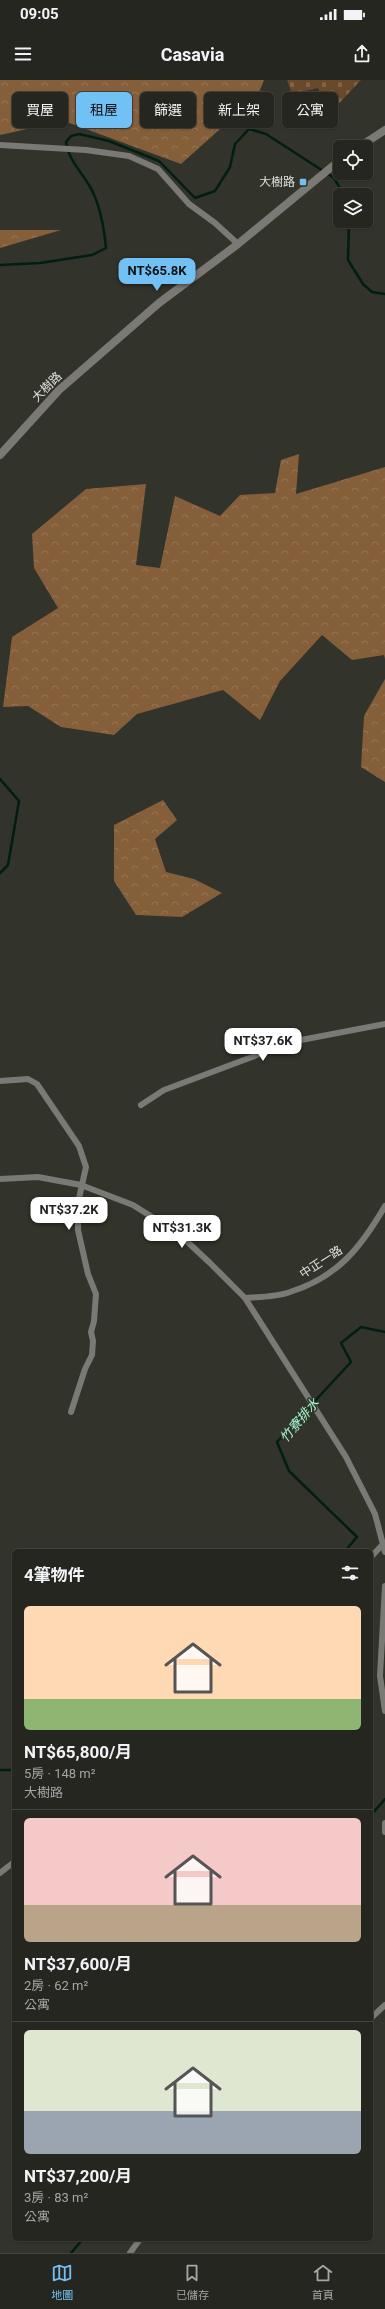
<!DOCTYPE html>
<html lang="zh-TW">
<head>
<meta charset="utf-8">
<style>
  body { margin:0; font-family:Roboto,"Noto Sans TC",sans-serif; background:#32322d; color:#f1f3f6; height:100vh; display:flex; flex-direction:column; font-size:15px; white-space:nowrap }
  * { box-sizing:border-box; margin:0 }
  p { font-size:13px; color:#a4a5a5 }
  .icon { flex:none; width:22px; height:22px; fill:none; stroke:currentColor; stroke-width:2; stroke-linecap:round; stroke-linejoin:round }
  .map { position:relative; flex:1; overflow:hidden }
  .details { position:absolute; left:12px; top:1469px; width:361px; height:692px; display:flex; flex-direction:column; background:#262620; border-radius:6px; box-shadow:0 1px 3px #0004,0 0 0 1px #42433e }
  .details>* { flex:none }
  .guide { position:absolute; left:12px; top:12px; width:361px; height:36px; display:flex; gap:8px }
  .fabs { position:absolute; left:333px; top:60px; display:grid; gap:8px }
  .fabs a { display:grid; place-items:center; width:40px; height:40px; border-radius:6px; background:#262620; box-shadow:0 1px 3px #0004,0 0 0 1px #42433e; font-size:20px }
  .price { position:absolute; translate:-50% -34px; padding:0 9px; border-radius:8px; background:#fff; color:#222; font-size:13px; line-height:26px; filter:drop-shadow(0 1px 2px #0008) }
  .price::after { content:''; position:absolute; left:50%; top:24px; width:12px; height:9px; margin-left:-6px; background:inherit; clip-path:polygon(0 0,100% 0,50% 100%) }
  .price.on { background:#72c1f5; color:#111 }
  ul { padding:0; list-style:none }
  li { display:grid; align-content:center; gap:8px; height:212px; padding:0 12px }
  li+li { border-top:1px solid #42433e }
  li span { display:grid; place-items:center; height:124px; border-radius:6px; color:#555 }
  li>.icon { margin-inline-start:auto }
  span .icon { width:72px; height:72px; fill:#fffc; stroke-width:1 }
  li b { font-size:17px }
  h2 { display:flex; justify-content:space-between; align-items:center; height:48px; padding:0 12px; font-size:17px }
  .chip { padding:0 14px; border-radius:6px; background:#262620; box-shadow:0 1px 3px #0004,0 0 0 1px #42433e; font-size:14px; line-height:36px }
  .chip.on { background:#72c1f5; color:#111 }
  .status { display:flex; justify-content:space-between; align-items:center; height:28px; padding:0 20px; background:#262620; direction:ltr }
  .status svg { height:11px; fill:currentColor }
  header { display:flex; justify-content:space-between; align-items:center; height:52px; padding:0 12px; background:#262620; font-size:18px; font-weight:700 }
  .tabs { display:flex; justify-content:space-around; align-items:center; height:56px; border-top:1px solid #42433e; background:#262620; font-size:11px; color:#a4a5a5 }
  .tabs a { display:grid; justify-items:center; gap:2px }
  .tabs .on { color:#72c1f5 }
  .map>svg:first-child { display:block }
  .forest { fill:url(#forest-crowns) }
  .cemetery { fill:url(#cemetery-stones) }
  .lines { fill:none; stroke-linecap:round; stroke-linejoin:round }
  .stream { stroke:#011e13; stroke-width:2.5 }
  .minor { stroke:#7b7975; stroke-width:6 }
  .tertiary { stroke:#7b7975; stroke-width:8 }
  .poi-dot { fill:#72c1f5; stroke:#32332a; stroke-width:1.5 }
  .labels { text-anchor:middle; stroke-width:3; stroke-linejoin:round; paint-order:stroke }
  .poi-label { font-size:12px; fill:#dfe0da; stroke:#32332a; text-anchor:end }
  .street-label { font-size:12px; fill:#dfe0da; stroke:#32332a }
  .water-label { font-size:13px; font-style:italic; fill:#a2fad1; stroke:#32332a }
</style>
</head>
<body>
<div class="status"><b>09:05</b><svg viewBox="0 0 49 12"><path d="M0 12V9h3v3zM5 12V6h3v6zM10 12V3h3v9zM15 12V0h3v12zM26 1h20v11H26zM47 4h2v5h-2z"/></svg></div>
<header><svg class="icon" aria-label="menu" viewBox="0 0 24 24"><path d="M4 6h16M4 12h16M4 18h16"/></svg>Casavia<svg class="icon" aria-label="share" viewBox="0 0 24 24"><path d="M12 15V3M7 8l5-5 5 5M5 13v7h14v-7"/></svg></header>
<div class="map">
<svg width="385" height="2173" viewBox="0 0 385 2173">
  <defs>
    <pattern id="forest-crowns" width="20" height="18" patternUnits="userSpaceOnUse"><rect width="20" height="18" fill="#855e3a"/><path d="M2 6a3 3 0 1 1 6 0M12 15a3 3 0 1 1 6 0" fill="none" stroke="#967556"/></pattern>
    <pattern id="cemetery-stones" width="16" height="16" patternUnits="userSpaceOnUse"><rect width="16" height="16" fill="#6a492a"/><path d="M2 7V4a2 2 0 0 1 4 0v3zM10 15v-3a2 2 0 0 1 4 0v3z" fill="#7f6348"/></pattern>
  </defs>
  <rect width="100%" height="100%" fill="#32332a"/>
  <path class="forest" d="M0,0H264L258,15L181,84L64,41L0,55Z
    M0,150H61L0,168Z
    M299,374L296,414L385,387V579L384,575L352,580L322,555L280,601L260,640L223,610L137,634L114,655L61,647L28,626L3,627L12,557L58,528L34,488L32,454L86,409L146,404L136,485L160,488L175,416L220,436L240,415L275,413L281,380Z
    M385,599V702L361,687L364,636Z
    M163,720L177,740L155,759L166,792L194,799L222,813L182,837L136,835L114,801V745Z"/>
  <path class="cemetery" d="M287,0H361L329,34L318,8L292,14Z"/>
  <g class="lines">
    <path class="stream" d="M349,141L348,180L363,204L372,212L385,214
      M0,185L40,183L92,175L106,168C104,147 100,123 89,105C80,90 68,79 66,62L71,56L79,54L109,61L159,81L195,118L215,111L230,87L235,64L249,49L266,54L334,98L344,115
      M0,699L19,721L8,785L0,793
      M345,1471L357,1457L289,1391L277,1362L351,1282L341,1263L361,1247L385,1252
      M0,1690H14
      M371,1735L385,1719
      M71,2173L83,2159"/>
    <path class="minor" d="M0,65L86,70L129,76L158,89L189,124L215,143L238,164
      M0,1001L28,999L37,1004L79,1066L86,1087L78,1123V1150L88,1194L96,1214L94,1241L91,1252L93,1261L92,1275L85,1289L71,1332
      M141,1025L164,1010L252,977L280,964L385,944
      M0,1099L38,1097L81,1105L133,1125L179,1154L210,1183L245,1218L346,1377L375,1434L385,1472
      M245,1218C259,1217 277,1217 290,1212C338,1197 361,1167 385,1126
      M371,1477L384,1463
      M385,1506L380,1596L385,1631
      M385,1743V1752
      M0,1793L14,1782
      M371,1938L385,1925
      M130,2173L140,2159"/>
    <path class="tertiary" d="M359,67L385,50
      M0,375L59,310L159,223L238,164L340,80"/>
  </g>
  <rect class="poi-dot" x="299" y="98" width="8" height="8" rx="2"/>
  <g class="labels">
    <g class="poi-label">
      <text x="295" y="106">大樹路</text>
    </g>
    <g class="street-label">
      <text transform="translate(47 307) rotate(-45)" y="4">大樹路</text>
      <text transform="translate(321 1182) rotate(-33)" y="4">中正一路</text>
    </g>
    <g class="water-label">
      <text transform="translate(299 1340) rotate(-50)" y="5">竹寮排水</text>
    </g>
  </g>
</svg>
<div class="fabs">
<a><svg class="icon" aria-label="locate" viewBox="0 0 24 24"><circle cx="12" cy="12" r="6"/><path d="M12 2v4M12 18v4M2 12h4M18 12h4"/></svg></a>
<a><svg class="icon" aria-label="layers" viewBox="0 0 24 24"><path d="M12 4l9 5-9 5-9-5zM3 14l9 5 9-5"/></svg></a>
</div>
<b class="price on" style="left:157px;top:212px">NT$65.8K</b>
<b class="price" style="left:263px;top:982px">NT$37.6K</b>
<b class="price" style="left:69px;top:1151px">NT$37.2K</b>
<b class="price" style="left:182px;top:1169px">NT$31.3K</b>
<div class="guide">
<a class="chip">買屋</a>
<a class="chip on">租屋</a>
<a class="chip">篩選</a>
<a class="chip">新上架</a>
<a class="chip">公寓</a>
</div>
<section class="details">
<h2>4筆物件<svg class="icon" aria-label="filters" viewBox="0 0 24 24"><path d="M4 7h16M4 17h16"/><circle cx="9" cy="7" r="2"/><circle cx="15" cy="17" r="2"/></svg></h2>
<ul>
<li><span style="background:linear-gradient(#ffd9b3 75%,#8fb573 0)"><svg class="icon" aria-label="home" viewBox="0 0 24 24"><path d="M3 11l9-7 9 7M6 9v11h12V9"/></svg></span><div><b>NT$65,800/月</b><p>5房 · 148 m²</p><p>大樹路</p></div></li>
<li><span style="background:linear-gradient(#f6c9c9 70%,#b9a48a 0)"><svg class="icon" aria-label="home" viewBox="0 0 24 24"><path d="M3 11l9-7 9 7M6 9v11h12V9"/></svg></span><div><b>NT$37,600/月</b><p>2房 · 62 m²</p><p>公寓</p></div></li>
<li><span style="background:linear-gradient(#dfe7d0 65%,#9aa5b1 0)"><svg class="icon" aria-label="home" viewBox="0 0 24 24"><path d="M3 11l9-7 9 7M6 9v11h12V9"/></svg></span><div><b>NT$37,200/月</b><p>3房 · 83 m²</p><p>公寓</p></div></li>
</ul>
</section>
</div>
<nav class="tabs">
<a class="on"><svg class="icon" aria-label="map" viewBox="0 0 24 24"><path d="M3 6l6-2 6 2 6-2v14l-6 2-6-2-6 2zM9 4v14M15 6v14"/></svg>地圖</a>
<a><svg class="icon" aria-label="saved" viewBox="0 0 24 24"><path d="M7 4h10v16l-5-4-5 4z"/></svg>已儲存</a>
<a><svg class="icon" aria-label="home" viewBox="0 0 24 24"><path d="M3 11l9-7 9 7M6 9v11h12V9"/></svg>首頁</a>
</nav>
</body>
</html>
